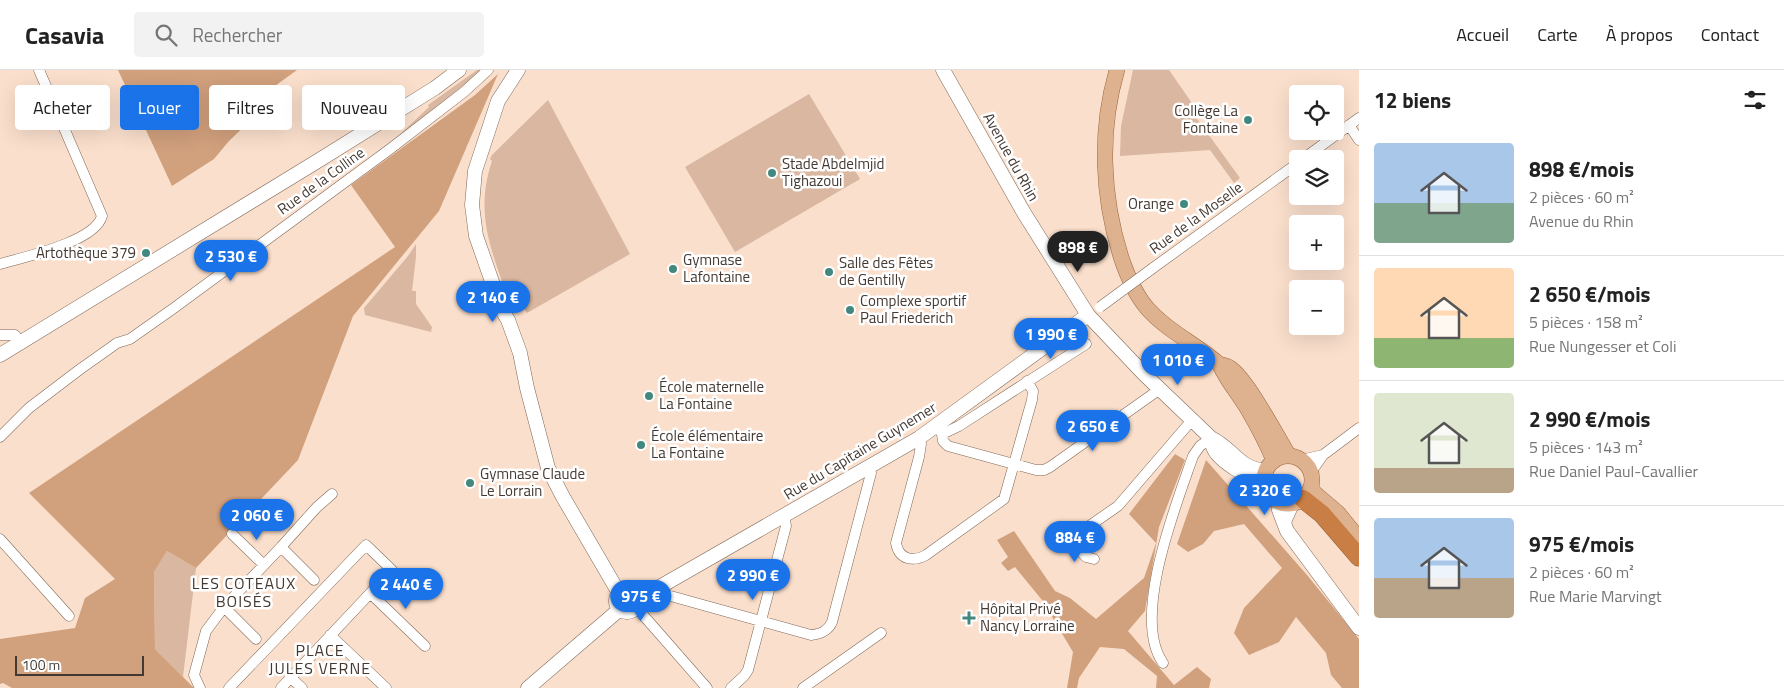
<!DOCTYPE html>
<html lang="fr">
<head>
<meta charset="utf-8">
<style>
  body { margin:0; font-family:"Titillium Web",sans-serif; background:#f2f2f2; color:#222; height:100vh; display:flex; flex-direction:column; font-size:19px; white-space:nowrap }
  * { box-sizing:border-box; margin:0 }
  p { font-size:16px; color:#767676 }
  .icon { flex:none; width:28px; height:28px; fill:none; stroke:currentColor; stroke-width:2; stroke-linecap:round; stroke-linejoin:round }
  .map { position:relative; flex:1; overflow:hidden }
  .side { display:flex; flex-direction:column; background:#fff; width:425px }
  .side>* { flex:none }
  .hud { position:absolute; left:15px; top:15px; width:475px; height:45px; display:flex; gap:10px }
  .tools { position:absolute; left:1289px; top:15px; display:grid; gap:10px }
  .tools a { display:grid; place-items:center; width:55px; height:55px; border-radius:5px; background:#fff; box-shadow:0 5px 20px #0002; font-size:25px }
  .scale { position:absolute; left:15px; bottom:12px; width:129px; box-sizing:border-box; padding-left:5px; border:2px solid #443932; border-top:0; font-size:14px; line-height:18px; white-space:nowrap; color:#443932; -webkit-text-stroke:4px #fff; paint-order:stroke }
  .price { position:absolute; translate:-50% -42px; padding:0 11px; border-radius:18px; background:#1a73e8; color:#fff; font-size:16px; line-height:32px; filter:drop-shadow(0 1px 2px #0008) }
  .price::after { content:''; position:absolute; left:50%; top:30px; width:15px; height:11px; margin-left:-8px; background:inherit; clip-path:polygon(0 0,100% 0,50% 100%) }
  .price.on { background:#222; color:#fff }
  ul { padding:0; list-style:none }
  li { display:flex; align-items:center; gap:15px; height:125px; padding:0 15px }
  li+li { border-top:1px solid #e0e0e0 }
  li span { display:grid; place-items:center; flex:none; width:140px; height:100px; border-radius:5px; color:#555 }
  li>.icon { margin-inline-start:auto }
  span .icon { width:60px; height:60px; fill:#fffc; stroke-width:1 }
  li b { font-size:21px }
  h2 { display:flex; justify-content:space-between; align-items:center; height:60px; padding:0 15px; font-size:21px }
  .pill { padding:0 18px; border-radius:5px; background:#fff; box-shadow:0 5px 20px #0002; font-size:18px; line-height:45px }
  .pill.on { background:#1a73e8; color:#fff }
  header { display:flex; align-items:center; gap:30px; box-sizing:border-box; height:70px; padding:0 25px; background:#fff; border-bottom:1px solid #e0e0e0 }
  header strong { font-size:24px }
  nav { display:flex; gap:28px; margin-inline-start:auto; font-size:18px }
  .search { width:350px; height:45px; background:#f2f2f2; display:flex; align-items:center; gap:12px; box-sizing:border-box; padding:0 18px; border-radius:5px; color:#767676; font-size:19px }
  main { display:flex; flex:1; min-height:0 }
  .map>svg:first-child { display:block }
  .green { fill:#d9b7a0 }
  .forest { fill:#d1a07d }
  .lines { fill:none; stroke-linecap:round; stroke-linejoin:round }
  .street-casing { stroke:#7f6857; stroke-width:11 }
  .secondary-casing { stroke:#7f6857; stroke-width:15 }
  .primary-casing { stroke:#9a663e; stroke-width:16 }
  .highway-casing { stroke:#9a663e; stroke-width:19 }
  .street { stroke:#fff; stroke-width:10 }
  .secondary { stroke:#fff; stroke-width:14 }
  .primary { stroke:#dfb28f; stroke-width:15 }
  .highway { stroke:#c97e45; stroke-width:18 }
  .street-bridge-casing { stroke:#7f6857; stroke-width:11; stroke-linecap:butt }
  .street-bridge { stroke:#fff; stroke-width:10 }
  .poi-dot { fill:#43887e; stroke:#fff; stroke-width:2 }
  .labels { text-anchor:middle; stroke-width:5; stroke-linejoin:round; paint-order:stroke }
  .poi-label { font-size:15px; fill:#443932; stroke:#fff; text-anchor:start }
  .street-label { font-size:15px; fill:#443932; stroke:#fff }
  .neighbourhood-label { font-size:16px; letter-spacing:1px; fill:#443932; stroke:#fff }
</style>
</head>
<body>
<header>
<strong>Casavia</strong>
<div class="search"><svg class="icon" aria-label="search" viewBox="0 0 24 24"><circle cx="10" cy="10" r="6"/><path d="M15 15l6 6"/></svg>Rechercher</div>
<nav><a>Accueil</a><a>Carte</a><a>À propos</a><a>Contact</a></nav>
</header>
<main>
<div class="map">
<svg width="1359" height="618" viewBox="0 0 1359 618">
  <rect width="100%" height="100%" fill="#fadfcc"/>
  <path class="green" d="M477,0H482L392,74L394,70L429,37L428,35Z
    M1133,0H1169L1194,36L1190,39L1240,108L1234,113L1210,80L1120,86L1121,56Z
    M809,24L860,109L735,182L685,97Z
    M548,30L630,184L527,243L519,230L514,233L511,227L507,225C490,178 475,141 492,91L490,89L492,85Z
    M416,174V187L412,221H416V234L432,257L431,262L365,245L364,238L408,186Z
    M167,481L196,498L183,607L155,579L154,502Z"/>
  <path class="forest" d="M118,0H297L268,21L270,32L229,71L214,89L172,116Z
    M498,4L439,141L353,246L298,390L196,498L167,481L154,502L155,579L194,618H12L3,613L0,614V569L75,558L85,528L115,509L29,423L395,177L351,115L475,25Z
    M1175,384L1185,390L1159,457L1145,541L1128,561L1174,615L1197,597L1211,609L1209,618H1156L1157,606L1124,579L1100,577L1079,608L1077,618H1067L1073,582L1042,530L1015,497L1008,501L1001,493L1008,487L997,470L1014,461L1055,521L1070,528L1096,549L1144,508L1156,473L1129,444Z
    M1206,390L1307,505L1359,569V618H1342L1331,605L1326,583L1296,547L1279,572L1249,585L1234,563L1244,538L1282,498L1244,454L1214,461L1203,474L1188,482L1177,474Z"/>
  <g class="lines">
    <defs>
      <path id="street" d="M1349,55L1359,70
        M1303,89L1359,48
        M0,194C24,187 95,172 102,146L39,0
        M1153,198L1298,93
        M0,265H15L20,272
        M938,358L942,364L959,356L1086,274
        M942,364L943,371L948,376L1036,400H1044L1050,397L1160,319
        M0,367L29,338L79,300L117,273L130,269L174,238L390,79L464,22L488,0
        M919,368L921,374L919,387L896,473C899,490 913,492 926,485L1004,429L1032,330L1033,321L1027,311
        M1301,390L1323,385
        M1311,402L1323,385L1359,358
        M232,464L264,495
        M0,469L69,546
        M1070,470L1086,487L1094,489
        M1062,475L1118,436L1192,350
        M281,477L314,510
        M661,516L667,525L811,565C821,564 828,561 832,552L870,407L871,403L868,397
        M370,523L425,576
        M224,537L256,569
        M636,537L707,618
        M330,565L386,618
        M1163,593C1131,548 1176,435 1193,386L1200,376L1211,368
        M290,607L302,618
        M200,618L194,605L206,561L224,537L281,477L317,437L332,424
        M229,618L366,475L392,500L281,618
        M731,618L744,606L748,600L786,456L784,445
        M803,618L881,563"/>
      <path id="secondary" d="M518,0L498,31L475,101L472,135L476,166L502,240L508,250L520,283L527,318L548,398L563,427L619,523
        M943,0L1024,143L1088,245L1144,304L1211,368C1234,379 1237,398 1266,401
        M0,285L316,92L435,18L459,0
        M1211,368C1212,371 1212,376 1214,379C1220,392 1251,409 1264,414
        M1280,433L1279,440L1287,461L1359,558
        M1284,452L1292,434
        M616 531a11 11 0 1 1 22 0a11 11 0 1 1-22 0Z
        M638,528L649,523L919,368L1088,245
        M528,618L620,539"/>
      <path id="primary" d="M1117,0C1099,61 1102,127 1121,187C1127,205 1135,224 1147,238C1167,261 1196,274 1219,294C1222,295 1227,296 1230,298C1247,309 1277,366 1289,386
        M1220,295C1227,311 1238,323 1247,338C1257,355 1266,372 1274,391
        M1264 410a24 24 0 1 1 48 0a24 24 0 1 1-48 0Z
        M1310,419L1338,443L1359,469"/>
      <path id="highway" d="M1303,429L1322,444L1359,487"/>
    </defs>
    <use href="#street" class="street-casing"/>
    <use href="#secondary" class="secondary-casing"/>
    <use href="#primary" class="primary-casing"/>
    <use href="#highway" class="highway-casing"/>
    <use href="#street" class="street"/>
    <use href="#secondary" class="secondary"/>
    <use href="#primary" class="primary"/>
    <use href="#highway" class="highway"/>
    <defs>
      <path id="street-bridge" d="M1100,237L1153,198"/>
    </defs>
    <use href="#street-bridge" class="street-bridge-casing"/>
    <use href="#street-bridge" class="street-bridge"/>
  </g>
  <g class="poi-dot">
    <circle cx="1248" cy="50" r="5"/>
    <circle cx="772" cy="103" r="5"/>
    <circle cx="1184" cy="134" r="5"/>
    <circle cx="146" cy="183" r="5"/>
    <circle cx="673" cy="199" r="5"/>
    <circle cx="829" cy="202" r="5"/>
    <circle cx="850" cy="240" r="5"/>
    <circle cx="649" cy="326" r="5"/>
    <circle cx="641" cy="375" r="5"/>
    <circle cx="470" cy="413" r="5"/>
    <path d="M966.5 540.5h5v5h5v5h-5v5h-5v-5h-5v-5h5z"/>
  </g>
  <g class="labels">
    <g class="poi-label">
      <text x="1238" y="46" text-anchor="end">Collège La<tspan x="1238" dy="17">Fontaine</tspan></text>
      <text x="782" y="99">Stade Abdelmjid<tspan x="782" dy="17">Tighazoui</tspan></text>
      <text x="1174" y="139" text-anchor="end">Orange</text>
      <text x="136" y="188" text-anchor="end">Artothèque 379</text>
      <text x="683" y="195">Gymnase<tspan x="683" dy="17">Lafontaine</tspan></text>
      <text x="839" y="198">Salle des Fêtes<tspan x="839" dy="17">de Gentilly</tspan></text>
      <text x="860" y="236">Complexe sportif<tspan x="860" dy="17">Paul Friederich</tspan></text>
      <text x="659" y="322">École maternelle<tspan x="659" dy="17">La Fontaine</tspan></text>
      <text x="651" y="371">École élémentaire<tspan x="651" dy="17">La Fontaine</tspan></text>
      <text x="480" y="409">Gymnase Claude<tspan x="480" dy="17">Le Lorrain</tspan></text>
      <text x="980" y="544">Hôpital Privé<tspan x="980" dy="17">Nancy Lorraine</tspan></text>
    </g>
    <g class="street-label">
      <text transform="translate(1011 87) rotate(61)" y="5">Avenue du Rhin</text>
      <text transform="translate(321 111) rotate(-36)" y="5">Rue de la Colline</text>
      <text transform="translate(1196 148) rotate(-36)" y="5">Rue de la Moselle</text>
      <text transform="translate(860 381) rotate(-31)" y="5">Rue du Capitaine Guynemer</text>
    </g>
    <g class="neighbourhood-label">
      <text x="244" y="519">LES COTEAUX<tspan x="244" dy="18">BOISÉS</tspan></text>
      <text x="320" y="586">PLACE<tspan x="320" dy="18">JULES VERNE</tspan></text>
    </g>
  </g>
</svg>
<div class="tools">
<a><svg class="icon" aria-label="locate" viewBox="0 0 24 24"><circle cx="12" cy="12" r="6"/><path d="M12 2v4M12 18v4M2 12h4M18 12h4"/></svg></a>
<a><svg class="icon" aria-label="layers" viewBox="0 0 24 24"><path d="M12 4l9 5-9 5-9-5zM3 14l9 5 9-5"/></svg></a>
<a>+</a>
<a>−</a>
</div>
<div class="scale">100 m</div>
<b class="price on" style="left:1078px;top:203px">898 €</b>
<b class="price" style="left:231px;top:212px">2 530 €</b>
<b class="price" style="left:493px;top:253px">2 140 €</b>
<b class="price" style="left:1051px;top:290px">1 990 €</b>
<b class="price" style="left:1178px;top:316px">1 010 €</b>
<b class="price" style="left:1093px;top:382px">2 650 €</b>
<b class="price" style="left:1265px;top:446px">2 320 €</b>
<b class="price" style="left:257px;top:471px">2 060 €</b>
<b class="price" style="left:1075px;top:493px">884 €</b>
<b class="price" style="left:753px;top:531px">2 990 €</b>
<b class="price" style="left:406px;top:540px">2 440 €</b>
<b class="price" style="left:641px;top:552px">975 €</b>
<div class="hud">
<a class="pill">Acheter</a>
<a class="pill on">Louer</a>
<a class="pill">Filtres</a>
<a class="pill">Nouveau</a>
</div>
</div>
<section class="side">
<h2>12 biens<svg class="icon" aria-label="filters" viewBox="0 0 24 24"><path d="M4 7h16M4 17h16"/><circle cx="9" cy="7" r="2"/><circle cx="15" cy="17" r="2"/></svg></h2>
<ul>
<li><span style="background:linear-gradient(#a9c7e8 60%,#7fa58c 0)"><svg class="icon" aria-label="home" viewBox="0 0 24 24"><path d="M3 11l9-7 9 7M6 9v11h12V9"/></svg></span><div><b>898 €/mois</b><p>2 pièces · 60 m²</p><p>Avenue du Rhin</p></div></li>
<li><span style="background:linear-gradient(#ffd9b3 70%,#8fb573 0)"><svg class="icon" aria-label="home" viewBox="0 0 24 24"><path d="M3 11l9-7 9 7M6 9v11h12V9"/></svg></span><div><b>2 650 €/mois</b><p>5 pièces · 158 m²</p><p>Rue Nungesser et Coli</p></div></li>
<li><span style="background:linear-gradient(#dfe7d0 75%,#b9a48a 0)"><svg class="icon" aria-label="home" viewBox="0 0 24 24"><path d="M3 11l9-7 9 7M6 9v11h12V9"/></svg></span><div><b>2 990 €/mois</b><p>5 pièces · 143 m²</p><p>Rue Daniel Paul-Cavallier</p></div></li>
<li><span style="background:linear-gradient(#a9c7e8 60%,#b9a48a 0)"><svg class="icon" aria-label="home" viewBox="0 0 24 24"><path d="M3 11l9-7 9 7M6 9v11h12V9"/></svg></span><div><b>975 €/mois</b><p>2 pièces · 60 m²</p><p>Rue Marie Marvingt</p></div></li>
</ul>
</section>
</main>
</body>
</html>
